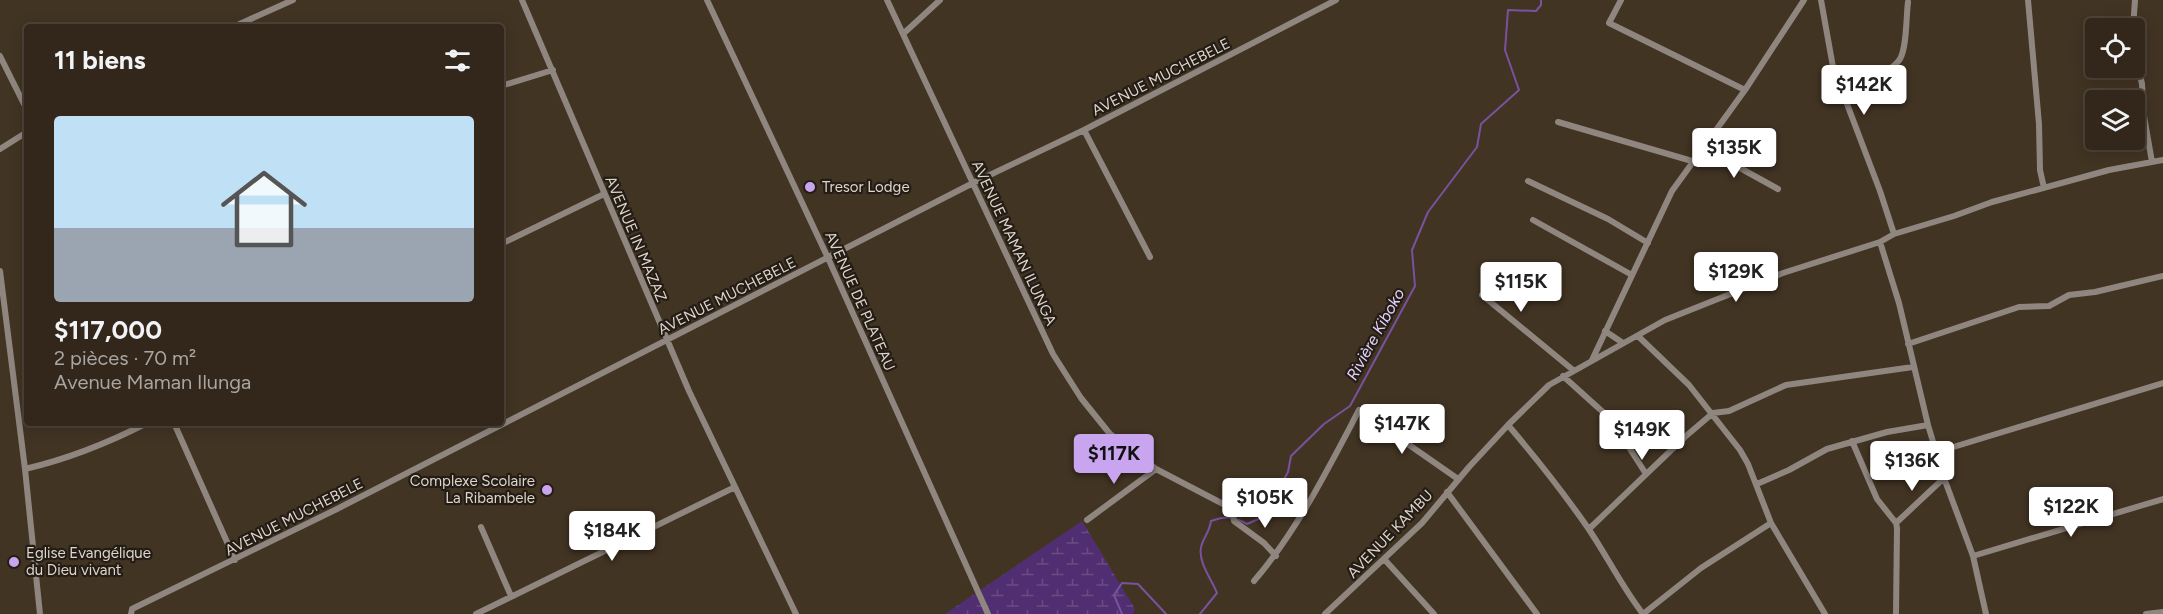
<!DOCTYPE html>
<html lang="fr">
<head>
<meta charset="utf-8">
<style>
  body { margin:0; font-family:Figtree,sans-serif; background:#3a2f23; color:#f1f3f6; height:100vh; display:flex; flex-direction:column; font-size:22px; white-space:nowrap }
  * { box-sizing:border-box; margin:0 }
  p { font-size:20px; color:#a8a5a2 }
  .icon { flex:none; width:33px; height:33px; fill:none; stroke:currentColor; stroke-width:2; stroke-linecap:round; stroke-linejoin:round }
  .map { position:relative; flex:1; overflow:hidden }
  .drawer { position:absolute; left:24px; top:24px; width:480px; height:402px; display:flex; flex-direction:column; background:#32271a; border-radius:6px; box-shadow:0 3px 15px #0003,0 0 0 2px #4d4439 }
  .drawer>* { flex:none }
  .controls { position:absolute; left:2085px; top:18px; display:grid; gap:12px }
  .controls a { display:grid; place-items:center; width:60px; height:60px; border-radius:6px; background:#32271a; box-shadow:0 3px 15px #0003,0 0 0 2px #4d4439; font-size:30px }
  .price { position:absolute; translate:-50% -51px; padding:0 14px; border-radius:6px; background:#fff; color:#222; font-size:20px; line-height:39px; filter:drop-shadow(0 2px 3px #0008) }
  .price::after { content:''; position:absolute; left:50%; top:36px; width:18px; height:14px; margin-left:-9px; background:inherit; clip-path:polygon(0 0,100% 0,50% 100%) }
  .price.active { background:#c8a5ee; color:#111 }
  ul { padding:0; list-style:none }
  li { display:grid; align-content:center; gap:12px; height:318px; padding:0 30px }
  li span { display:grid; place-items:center; height:186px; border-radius:6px; color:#555 }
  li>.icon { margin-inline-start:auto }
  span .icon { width:108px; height:108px; fill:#fffc; stroke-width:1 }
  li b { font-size:26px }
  h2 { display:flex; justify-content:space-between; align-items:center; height:72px; padding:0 30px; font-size:26px }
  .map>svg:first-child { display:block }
  .wetland { fill:url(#wetland-marsh) }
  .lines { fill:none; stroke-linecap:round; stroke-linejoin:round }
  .stream { stroke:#79529f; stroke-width:2 }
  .minor { stroke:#8f877f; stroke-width:6 }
  .poi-dot { fill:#c8a5ee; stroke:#241d16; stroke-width:2 }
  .labels { text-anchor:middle; stroke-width:4.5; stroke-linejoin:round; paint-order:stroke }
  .street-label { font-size:15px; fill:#ded5cb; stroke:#241d16 }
  .poi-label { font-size:15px; fill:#ded5cb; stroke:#241d16; text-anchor:start }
  .water-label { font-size:16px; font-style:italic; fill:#e6d2fd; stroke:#241d16 }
</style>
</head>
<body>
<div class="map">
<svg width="2163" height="614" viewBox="0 0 2163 614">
  <defs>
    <pattern id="wetland-marsh" width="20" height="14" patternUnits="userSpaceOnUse" patternTransform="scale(1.5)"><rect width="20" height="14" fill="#512e71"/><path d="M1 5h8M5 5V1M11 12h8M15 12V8" fill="none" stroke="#6a4b84"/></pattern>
  </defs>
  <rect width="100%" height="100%" fill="#423423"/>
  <path class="wetland" d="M1082,521L1135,609L1133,614H945Z"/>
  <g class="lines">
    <path class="stream" d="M1122,614L1114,595L1122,583L1138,584L1166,614
      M1200,614L1217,593C1212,580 1198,562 1201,548C1202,539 1209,534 1211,521C1226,516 1234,516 1247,524L1263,517L1288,472L1291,456L1324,424L1350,406L1415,286L1412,250L1428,212L1477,147L1481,124L1519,90L1505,50L1508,10L1536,11L1541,5V0"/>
    <path class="minor" d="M522,0L689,391L796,614
      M707,0L828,258L988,614
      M887,0L1053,354L1081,398L1110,434L1156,469L1227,506L1232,511L1234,521L1264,543L1276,556
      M1621,0L1609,23L1745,90
      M1821,0L1833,67L1880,191L1894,234
      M2028,0L2039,124L2040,170L2044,188
      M233,27L293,0
      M2133,28L2135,0
      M903,34L940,0
      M2134,47L2142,84L2144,116L2152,162
      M0,56L27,110
      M501,86L553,70
      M1844,97C1856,90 1894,70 1900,59C1907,47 1906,17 1908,2
      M1558,122L1692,161
      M1084,130L1150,257
      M1702,147L1778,189
      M0,149L27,132
      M1528,181L1608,219L1648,243
      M1533,220L1632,275
      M1880,242L1899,303L1928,425L1944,478L1973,556L1986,614
      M501,244L604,194
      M0,271L25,469L40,614
      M1482,295L1573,370
      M1605,331L1623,343
      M1638,336L1689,385L1740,450L1748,464L1771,523L1825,614
      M1908,344L2019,307L2049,306L2069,295L2095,292L2163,276
      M1592,360L1672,191L1745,90L1804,0
      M1563,376L1604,413L1616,427L1646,474
      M174,423L235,560
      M1508,425C1536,458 1563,492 1588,528C1607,556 1622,587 1643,614
      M1852,441L1877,499L1896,523L1897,528L1896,614
      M1937,452L2163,383
      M25,469C68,459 108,443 147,423
      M1757,484L1789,470L1827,449L1887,432L1928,425
      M1447,492L1537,614
      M1087,520L1156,469
      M1896,523L1944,478
      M481,527L511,596
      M1589,529L1686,436L1713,413L1729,411L1786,385L1913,367
      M1973,556L2163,499
      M1385,560L1434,614
      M1254,581C1297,531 1328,469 1359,410L1458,479
      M131,614L132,609L136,607L337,509L973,183L1084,130L1336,0
      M476,614L735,487
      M1325,614L1422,523L1469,467L1508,425L1549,385L1665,320L1783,273L1880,242L1894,234L1954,216L1992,202L2109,170L2163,160
      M1643,614L1701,568L1771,523
      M2146,614L2163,612"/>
  </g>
  <g class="poi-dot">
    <circle cx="810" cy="187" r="6"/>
    <circle cx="547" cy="490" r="6"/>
    <circle cx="14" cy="562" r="6"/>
  </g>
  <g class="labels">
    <g class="street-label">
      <text transform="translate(1161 77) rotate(-27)" y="5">AVENUE MUCHEBELE</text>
      <text transform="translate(636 239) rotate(67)" y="5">AVENUE IN MAZAZ</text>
      <text transform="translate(1014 243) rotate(65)" y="5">AVENUE MAMAN ILUNGA</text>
      <text transform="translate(727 296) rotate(-27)" y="5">AVENUE MUCHEBELE</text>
      <text transform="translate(860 301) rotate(66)" y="5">AVENUE DE PLATEAU</text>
      <text transform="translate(294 517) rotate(-27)" y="5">AVENUE MUCHEBELE</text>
      <text transform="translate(1390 534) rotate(-46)" y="5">AVENUE KAMBU</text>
    </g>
    <g class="poi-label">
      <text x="822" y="192">Tresor Lodge</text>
      <text x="535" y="486" text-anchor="end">Complexe Scolaire<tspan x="535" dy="17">La Ribambele</tspan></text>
      <text x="26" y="558">Eglise Evangélique<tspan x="26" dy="17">du Dieu vivant</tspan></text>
    </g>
    <g class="water-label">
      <text transform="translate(1375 334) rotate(-61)" y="6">Rivière Kiboko</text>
    </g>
  </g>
</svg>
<div class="controls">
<a><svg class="icon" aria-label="locate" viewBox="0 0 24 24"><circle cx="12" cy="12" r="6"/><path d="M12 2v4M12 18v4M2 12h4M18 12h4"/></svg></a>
<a><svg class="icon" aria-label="layers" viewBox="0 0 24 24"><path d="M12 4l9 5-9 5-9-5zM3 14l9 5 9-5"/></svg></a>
</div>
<b class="price" style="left:1864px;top:116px">$142K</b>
<b class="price" style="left:1734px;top:179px">$135K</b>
<b class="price" style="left:1736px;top:303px">$129K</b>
<b class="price" style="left:1521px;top:313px">$115K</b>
<b class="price" style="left:1402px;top:455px">$147K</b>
<b class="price" style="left:1642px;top:461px">$149K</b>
<b class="price active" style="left:1114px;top:485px">$117K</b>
<b class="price" style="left:1912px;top:492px">$136K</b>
<b class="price" style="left:1265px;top:529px">$105K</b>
<b class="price" style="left:2071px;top:538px">$122K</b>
<b class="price" style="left:612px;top:562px">$184K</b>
<section class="drawer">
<h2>11 biens<svg class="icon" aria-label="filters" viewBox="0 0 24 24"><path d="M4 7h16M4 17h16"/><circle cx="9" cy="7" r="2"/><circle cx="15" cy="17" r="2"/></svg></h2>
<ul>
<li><span style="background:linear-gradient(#bfe0f5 60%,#9aa5b1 0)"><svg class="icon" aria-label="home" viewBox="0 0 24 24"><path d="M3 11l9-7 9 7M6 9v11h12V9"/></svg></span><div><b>$117,000</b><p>2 pièces · 70 m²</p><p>Avenue Maman Ilunga</p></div></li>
</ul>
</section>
</div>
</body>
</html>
